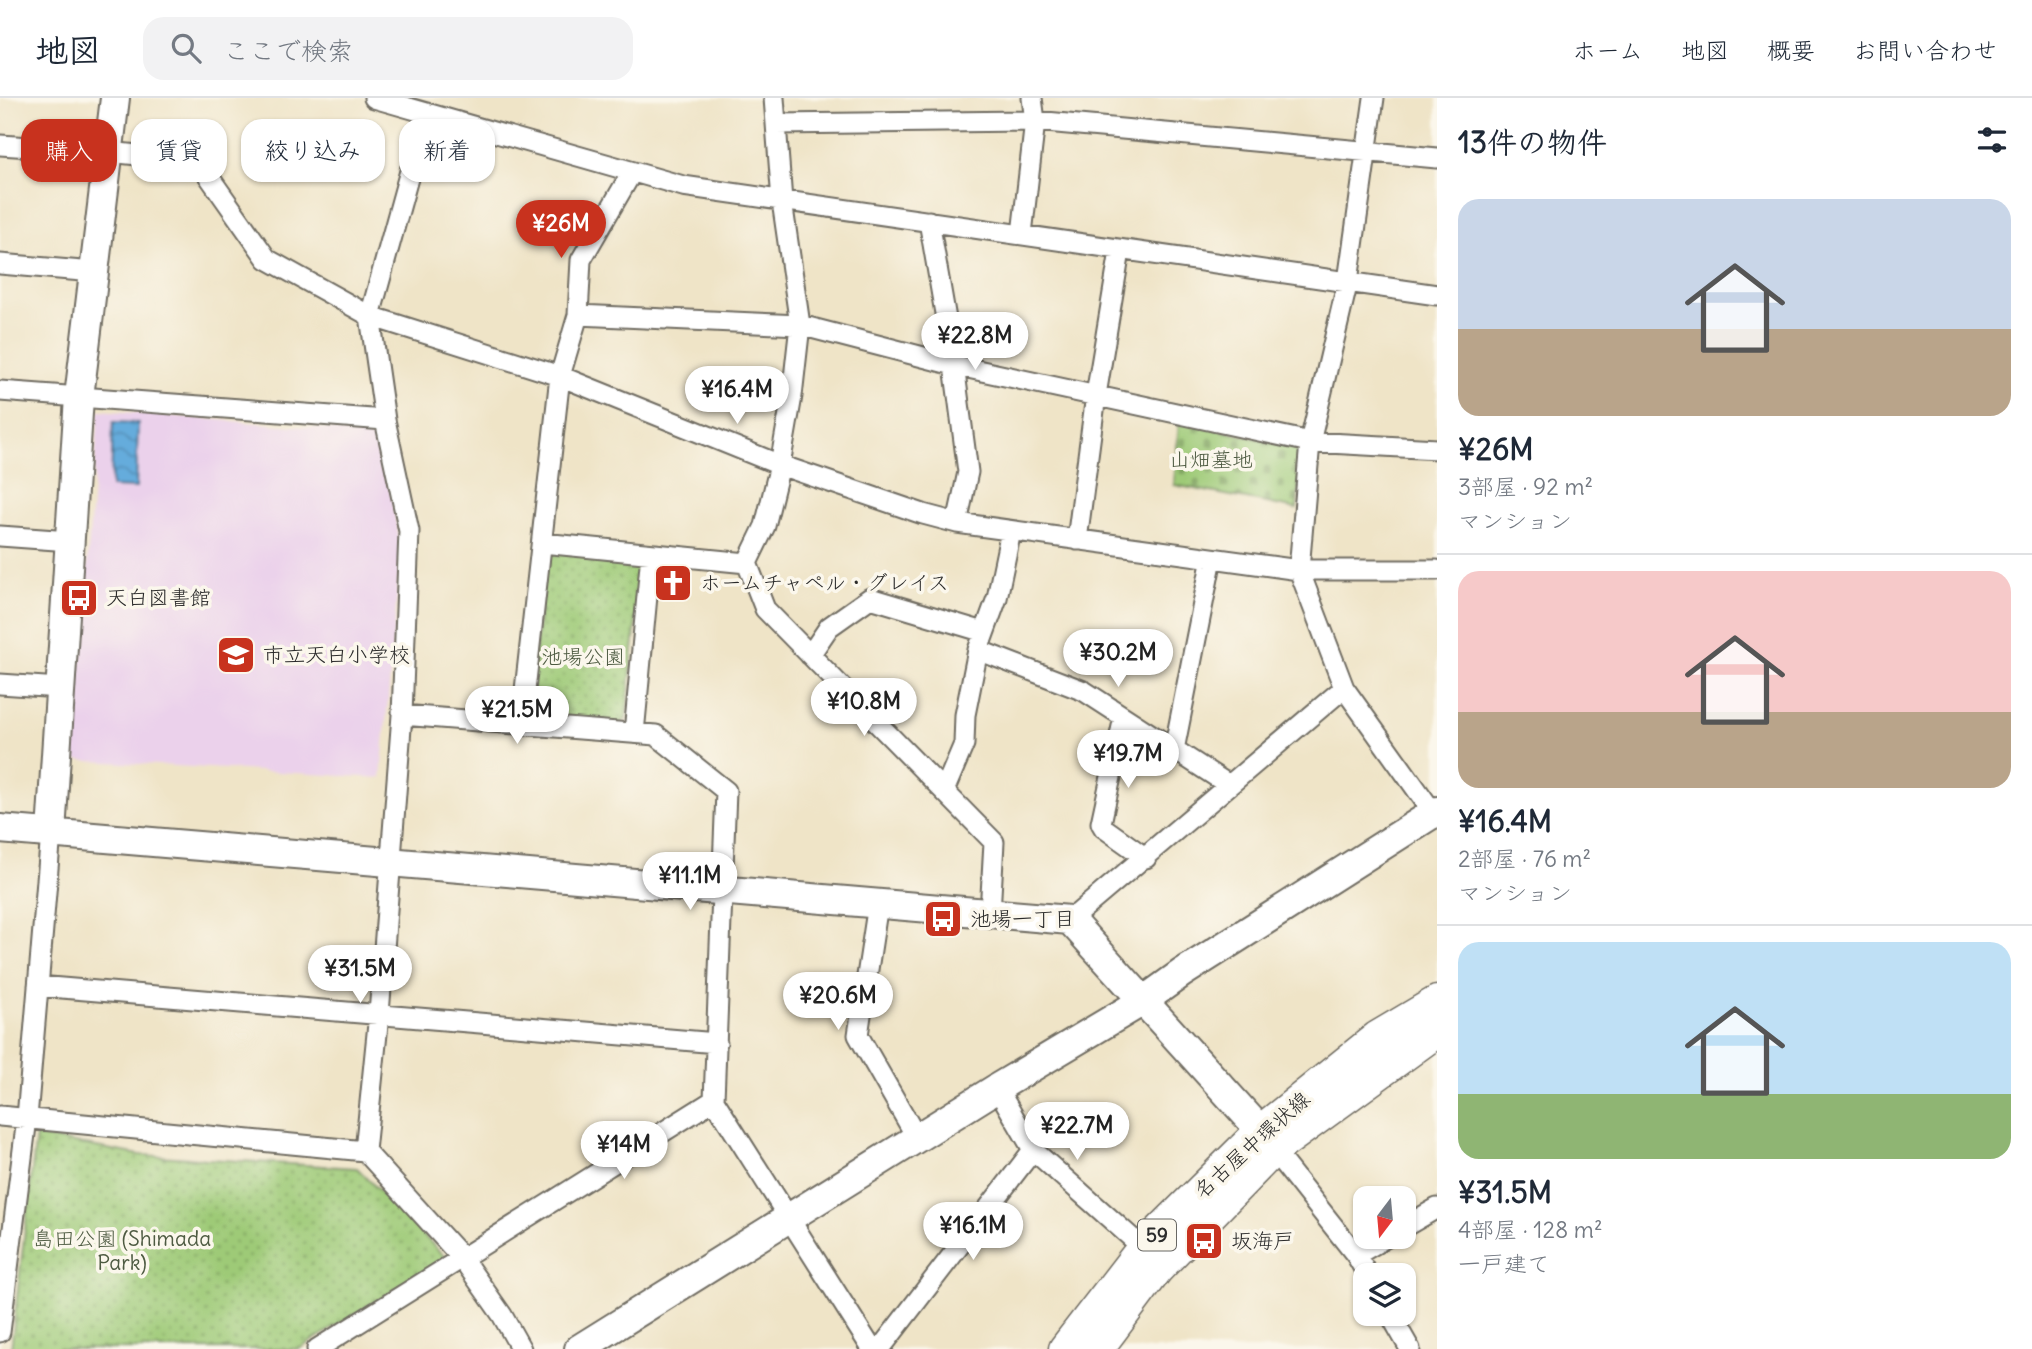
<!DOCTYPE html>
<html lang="ja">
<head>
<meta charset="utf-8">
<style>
  body { margin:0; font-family:Delius,"Klee One",sans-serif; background:#f2f2f3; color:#1f2937; height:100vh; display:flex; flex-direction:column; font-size:26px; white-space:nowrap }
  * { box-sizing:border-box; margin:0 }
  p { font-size:23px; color:#747a83 }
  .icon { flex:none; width:38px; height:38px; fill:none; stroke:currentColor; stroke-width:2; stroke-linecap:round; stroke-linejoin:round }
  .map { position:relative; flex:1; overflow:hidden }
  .panel { display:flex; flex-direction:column; background:#fff; width:595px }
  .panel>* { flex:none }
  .guide { position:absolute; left:21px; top:21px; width:665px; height:63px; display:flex; gap:14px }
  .needle { width:46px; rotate:196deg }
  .controls { position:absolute; left:1353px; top:1088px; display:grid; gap:14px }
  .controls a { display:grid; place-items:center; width:63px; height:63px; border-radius:14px; background:#fff; box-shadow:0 2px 5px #0004; font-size:35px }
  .price { position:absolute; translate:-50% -60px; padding:0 16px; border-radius:24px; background:#fff; color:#222; font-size:23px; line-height:46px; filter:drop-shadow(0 2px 4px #0008) }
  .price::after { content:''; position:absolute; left:50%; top:42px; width:21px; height:16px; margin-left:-10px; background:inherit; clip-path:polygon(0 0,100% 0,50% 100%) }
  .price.on { background:#c8321e; color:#fff }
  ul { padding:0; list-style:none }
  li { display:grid; align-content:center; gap:14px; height:371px; padding:0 21px }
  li+li { border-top:2px solid #e0e1e3 }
  li span { display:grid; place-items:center; height:217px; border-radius:21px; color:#555 }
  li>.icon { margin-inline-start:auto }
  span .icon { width:126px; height:126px; fill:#fffc; stroke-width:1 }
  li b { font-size:30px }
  h2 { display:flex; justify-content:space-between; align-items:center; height:84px; padding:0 21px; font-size:30px }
  .chip { padding:0 24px; border-radius:21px; background:#fff; box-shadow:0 2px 5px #0004; font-size:24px; line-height:63px }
  .chip.on { background:#c8321e; color:#fff }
  header { display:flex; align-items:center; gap:42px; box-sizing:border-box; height:98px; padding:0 35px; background:#fff; border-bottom:2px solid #e0e1e3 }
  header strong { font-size:33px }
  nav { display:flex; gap:38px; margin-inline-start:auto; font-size:24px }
  .search { width:490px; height:63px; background:#f2f2f3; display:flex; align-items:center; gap:18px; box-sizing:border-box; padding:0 24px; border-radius:21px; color:#747a83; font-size:26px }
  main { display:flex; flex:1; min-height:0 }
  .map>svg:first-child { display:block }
  .built { fill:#ebd1eb }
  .cemetery { fill:url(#cemetery-stones); stroke:#647a51; stroke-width:2 }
  .park { fill:url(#park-dots); stroke:#647a51; stroke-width:2 }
  .water { fill:url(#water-waves); stroke:#486c84; stroke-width:2 }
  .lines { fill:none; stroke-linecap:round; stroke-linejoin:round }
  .street-casing { stroke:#706c62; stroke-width:23 }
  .secondary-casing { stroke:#706c62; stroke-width:32 }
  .primary-casing { stroke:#706c62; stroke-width:35 }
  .street { stroke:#fff; stroke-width:19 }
  .secondary { stroke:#fff; stroke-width:28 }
  .primary { stroke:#fff; stroke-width:32 }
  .labels { text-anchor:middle; stroke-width:7; stroke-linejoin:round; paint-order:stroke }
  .shield { fill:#fbf7ec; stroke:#696865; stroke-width:2 }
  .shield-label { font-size:19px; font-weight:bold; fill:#2b2b2b }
  .park-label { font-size:21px; fill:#4e5b42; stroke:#fbf7ec }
  .poi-label { font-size:21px; fill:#2b2b2b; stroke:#fbf7ec; text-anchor:start }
  .street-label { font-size:21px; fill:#2b2b2b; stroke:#fbf7ec }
</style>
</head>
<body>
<header>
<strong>地図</strong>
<div class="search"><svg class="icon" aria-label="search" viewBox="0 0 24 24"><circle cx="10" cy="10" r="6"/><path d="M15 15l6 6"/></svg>ここで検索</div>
<nav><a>ホーム</a><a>地図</a><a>概要</a><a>お問い合わせ</a></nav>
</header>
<main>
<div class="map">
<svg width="1437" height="1251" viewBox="0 0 1437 1251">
  <defs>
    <pattern id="cemetery-stones" width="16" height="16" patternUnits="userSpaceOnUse" patternTransform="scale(1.75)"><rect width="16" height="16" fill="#9eca77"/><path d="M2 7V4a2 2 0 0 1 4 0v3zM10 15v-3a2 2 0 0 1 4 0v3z" fill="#81a462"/></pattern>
    <pattern id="park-dots" width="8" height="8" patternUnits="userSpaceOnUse" patternTransform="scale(1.75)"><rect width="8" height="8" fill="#9eca77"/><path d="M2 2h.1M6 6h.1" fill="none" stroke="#81a462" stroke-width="1.8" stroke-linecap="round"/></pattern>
    <pattern id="water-waves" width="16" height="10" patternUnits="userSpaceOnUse" patternTransform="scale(1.75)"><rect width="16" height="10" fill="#65acdc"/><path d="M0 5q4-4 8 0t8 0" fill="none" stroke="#538cb3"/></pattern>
  </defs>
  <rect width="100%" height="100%" fill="#fbf7ec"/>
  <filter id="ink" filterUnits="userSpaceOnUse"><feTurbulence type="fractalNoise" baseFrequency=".0143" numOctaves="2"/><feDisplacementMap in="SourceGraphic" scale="14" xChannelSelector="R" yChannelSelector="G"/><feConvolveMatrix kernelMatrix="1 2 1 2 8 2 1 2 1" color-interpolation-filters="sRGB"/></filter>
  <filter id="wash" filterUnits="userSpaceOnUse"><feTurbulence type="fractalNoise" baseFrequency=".00686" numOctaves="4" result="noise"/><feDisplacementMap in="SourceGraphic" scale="28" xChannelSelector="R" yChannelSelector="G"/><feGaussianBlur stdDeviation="1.57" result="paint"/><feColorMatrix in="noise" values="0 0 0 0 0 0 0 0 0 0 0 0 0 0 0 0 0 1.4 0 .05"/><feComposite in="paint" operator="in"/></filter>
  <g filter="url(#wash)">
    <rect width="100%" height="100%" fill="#efe4c7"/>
    <path class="built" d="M99,312L380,335L401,452L381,680L72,662Z"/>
    <path class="cemetery" d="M1179,323L1295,349L1301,356L1297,411L1174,387Z"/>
    <path class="park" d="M552,449L642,464L626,621L619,626L533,620L528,615L546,456Z
      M36,1038L140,1057L357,1070L446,1160L299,1251H11Z"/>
    <path class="water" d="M113,324L138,325L136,390L111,389Z"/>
  </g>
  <g filter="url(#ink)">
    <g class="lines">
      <defs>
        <path id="street" d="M374,0L683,88L1437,197
          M774,0L782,103L800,227L792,298L780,367L765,428L747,465L765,511L994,744L990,815
          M1374,0L1348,183L1310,344L1299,472L1344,590L1437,720
          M776,26L1035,23L1437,60
          M0,47L108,54L198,63L267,161L370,218L560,278L780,367L923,416L957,425L1299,472H1437
          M929,123L954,267L968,374L957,425
          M1022,136L1035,23L1032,0
          M0,166L94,174
          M578,217L800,227L954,267L1310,344L1437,351
          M0,293L385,322
          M0,438L70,443
          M1077,442L1096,297L1120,153
          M542,445L747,465
          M978,552L1084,593L1229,687
          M810,557L829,529L870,500L984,534
          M0,586L60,590
          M1124,619L1101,725L1104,730L1146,760
          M521,628L560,278L578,217L581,162L632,74
          M634,635L651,456
          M1174,652L1212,460
          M944,693L964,646L965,617L978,552L997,500L1011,433
          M878,806L858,937L917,1040
          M1070,822L1344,590
          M38,888L717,945
          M997,990L1033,1052L1143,1150
          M714,1002L872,1251
          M0,1018L365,1053L462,1160L502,1217L521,1251
          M1273,1052L1356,1157L1368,1178
          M365,1053L379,916L402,617L409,433L385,322L370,218L426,15
          M1404,1129L1437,1110
          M1356,1157L1387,1139
          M1390,1216L1410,1251
          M0,1234L27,1020L51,735
          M317,1251L714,1002L726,693L656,637L402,617
          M880,1251L1033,1052"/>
        <path id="secondary" d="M0,731L1070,822L1261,1033L1273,1051
          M51,735L79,299L115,0
          M579,1251L997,990L1143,903L1182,875L1437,713"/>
        <path id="primary" d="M1065,1251L1143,1150L1261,1033L1378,939L1437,904
          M1097,1251L1157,1171L1273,1052L1437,933"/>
      </defs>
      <use href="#street" class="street-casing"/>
      <use href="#secondary" class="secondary-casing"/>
      <use href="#primary" class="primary-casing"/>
      <use href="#street" class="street"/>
      <use href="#secondary" class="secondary"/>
      <use href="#primary" class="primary"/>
    </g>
  </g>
  <defs>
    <symbol id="church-square" viewBox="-11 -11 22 22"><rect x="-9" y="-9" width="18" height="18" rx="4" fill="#c8321e" stroke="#fbf7ec"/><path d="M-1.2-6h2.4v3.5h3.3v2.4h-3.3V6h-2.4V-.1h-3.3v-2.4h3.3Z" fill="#fff"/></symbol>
    <symbol id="bus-square" viewBox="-11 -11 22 22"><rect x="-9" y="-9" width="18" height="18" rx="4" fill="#c8321e" stroke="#fbf7ec"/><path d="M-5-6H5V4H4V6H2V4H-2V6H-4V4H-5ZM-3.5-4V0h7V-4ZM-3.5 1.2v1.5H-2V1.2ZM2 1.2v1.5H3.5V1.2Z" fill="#fff"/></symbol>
    <symbol id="school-square" viewBox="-11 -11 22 22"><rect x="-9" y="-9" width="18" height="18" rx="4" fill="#c8321e" stroke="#fbf7ec"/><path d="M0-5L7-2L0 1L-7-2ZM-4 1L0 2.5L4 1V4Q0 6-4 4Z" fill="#fff"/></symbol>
  </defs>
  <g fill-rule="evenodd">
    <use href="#church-square" x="651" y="463" width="44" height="44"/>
    <use href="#bus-square" x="57" y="478" width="44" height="44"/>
    <use href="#school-square" x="214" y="535" width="44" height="44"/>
    <use href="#bus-square" x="921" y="799" width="44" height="44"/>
    <use href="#bus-square" x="1182" y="1121" width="44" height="44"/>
  </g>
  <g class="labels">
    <rect class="shield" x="1138" y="1121.5" width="38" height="31" rx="5"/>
    <g class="shield-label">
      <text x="1157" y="1144">59</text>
    </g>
    <g class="park-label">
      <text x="1211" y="369">山畑墓地</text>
      <text x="583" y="566">池場公園</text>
      <text x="122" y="1148">島田公園 (Shimada<tspan x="122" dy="24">Park)</tspan></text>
    </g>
    <g class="poi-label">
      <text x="700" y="492">ホームチャペル・グレイス</text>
      <text x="106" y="507">天白図書館</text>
      <text x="263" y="564">市立天白小学校</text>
      <text x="970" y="828">池場一丁目</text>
      <text x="1231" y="1150">坂海戸</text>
    </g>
    <g class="street-label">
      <text transform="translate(1252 1047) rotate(-42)" y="7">名古屋中環状線</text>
    </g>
  </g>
</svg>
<div class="controls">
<a><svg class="needle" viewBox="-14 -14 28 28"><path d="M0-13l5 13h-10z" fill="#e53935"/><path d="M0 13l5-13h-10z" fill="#747a83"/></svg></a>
<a><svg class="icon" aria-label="layers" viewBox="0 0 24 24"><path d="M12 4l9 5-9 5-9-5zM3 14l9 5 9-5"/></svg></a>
</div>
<b class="price on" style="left:561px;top:162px">¥26M</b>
<b class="price" style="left:975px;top:274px">¥22.8M</b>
<b class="price" style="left:737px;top:328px">¥16.4M</b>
<b class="price" style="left:1118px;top:591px">¥30.2M</b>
<b class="price" style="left:864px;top:640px">¥10.8M</b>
<b class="price" style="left:517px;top:648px">¥21.5M</b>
<b class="price" style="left:1128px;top:692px">¥19.7M</b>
<b class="price" style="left:690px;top:814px">¥11.1M</b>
<b class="price" style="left:360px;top:907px">¥31.5M</b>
<b class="price" style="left:838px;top:934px">¥20.6M</b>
<b class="price" style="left:1077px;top:1064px">¥22.7M</b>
<b class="price" style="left:624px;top:1083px">¥14M</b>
<b class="price" style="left:973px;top:1164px">¥16.1M</b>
<div class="guide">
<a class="chip on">購入</a>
<a class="chip">賃貸</a>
<a class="chip">絞り込み</a>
<a class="chip">新着</a>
</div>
</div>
<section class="panel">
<h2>13件の物件<svg class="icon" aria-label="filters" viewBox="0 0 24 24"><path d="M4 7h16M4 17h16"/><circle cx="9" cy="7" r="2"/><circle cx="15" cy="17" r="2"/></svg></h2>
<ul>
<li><span style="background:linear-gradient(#c9d6e8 60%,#b9a48a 0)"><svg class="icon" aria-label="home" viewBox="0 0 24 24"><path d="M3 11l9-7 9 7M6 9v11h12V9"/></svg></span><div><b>¥26M</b><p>3部屋 · 92 m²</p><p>マンション</p></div></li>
<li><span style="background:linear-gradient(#f6c9c9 65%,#b9a48a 0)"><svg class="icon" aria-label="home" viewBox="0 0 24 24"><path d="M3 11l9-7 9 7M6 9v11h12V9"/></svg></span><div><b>¥16.4M</b><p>2部屋 · 76 m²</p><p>マンション</p></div></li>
<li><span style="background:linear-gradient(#bfe0f5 70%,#8fb573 0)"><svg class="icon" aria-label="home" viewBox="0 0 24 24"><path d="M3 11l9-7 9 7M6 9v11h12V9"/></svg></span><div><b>¥31.5M</b><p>4部屋 · 128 m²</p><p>一戸建て</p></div></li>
</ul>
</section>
</main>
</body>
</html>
